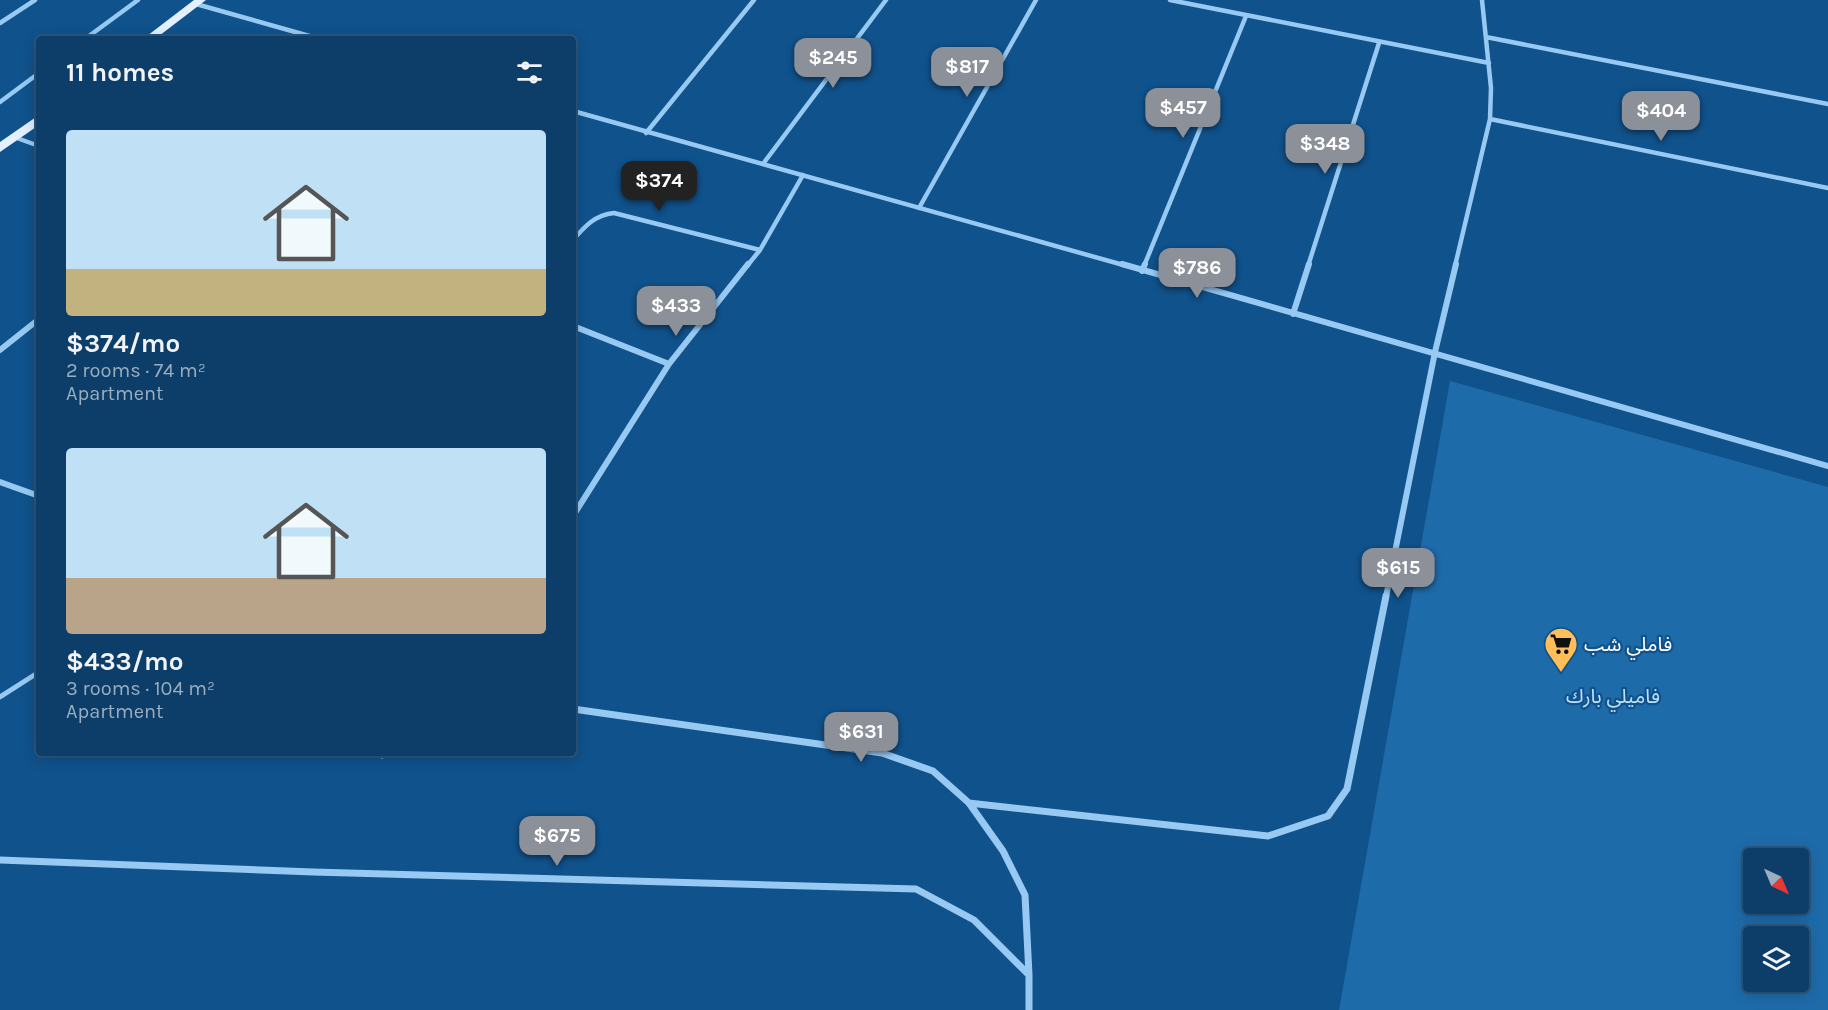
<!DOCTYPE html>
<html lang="en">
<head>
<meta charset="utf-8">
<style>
  body { margin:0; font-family:Karla,"Noto Sans Arabic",sans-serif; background:#15456f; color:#f1f3f6; height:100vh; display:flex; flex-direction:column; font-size:22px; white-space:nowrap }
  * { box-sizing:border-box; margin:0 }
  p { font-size:20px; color:#9aaec0 }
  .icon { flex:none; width:33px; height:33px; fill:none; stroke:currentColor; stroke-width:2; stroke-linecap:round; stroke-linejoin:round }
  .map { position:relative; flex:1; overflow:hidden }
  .details { position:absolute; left:36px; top:36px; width:540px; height:720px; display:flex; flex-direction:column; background:#0c3e69; border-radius:6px; box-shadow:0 3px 15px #0003,0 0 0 2px #2c577d }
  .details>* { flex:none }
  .needle { width:39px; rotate:136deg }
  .buttons { position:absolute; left:1743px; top:848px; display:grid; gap:12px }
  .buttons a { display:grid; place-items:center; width:66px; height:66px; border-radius:6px; background:#0c3e69; box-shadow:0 3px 15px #0003,0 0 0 2px #2c577d; font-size:30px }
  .price { position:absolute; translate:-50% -51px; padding:0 14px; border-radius:12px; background:#8c9099; color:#fff; font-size:20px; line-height:39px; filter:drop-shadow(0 2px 3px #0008) }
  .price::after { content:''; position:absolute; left:50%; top:36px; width:18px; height:14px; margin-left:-9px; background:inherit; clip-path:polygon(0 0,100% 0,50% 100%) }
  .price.active { background:#222; color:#fff }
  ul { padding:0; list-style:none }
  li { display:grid; align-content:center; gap:12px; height:318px; padding:0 30px }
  li span { display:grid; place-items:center; height:186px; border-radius:6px; color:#555 }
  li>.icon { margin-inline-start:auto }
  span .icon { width:108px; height:108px; fill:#fffc; stroke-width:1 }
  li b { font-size:26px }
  h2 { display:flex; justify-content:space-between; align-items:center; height:72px; padding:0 30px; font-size:26px }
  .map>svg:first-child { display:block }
  .green { fill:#1e6baa; fill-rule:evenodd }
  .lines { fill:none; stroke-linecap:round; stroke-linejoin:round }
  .lane { stroke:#97c9f2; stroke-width:5 }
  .street-far2 { stroke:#97c9f2; stroke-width:4.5 }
  .street-far1 { stroke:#97c9f2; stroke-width:6 }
  .street { stroke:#97c9f2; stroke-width:7 }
  .primary { fill:#e2f0ff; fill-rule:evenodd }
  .labels { text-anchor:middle; stroke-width:4.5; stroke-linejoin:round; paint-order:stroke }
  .poi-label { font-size:20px; fill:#fff; stroke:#10528c; text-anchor:start }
  .park-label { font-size:20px; fill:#bee1fd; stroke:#10528c }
</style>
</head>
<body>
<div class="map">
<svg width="1828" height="1010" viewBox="0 0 1828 1010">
  <rect width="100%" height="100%" fill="#10528c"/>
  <path class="green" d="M1450,381L1828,487V1010H1339ZM1754,858H1798V903H1754ZM1754,936H1798V981H1754Z"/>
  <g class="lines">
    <path class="lane" d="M0,697L39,672
      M374,753L382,756L386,753"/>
    <path class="street-far2" d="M1170,0L1489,63
      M196,4L320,39
      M0,23L35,0
      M1486,37L1828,104
      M85,39L138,0
      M0,102L39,73
      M573,111L1127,266
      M1490,119L1828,188
      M646,133L754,0
      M14,137L39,146
      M763,164L886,0
      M919,208L1036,0
      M573,240C585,226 595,215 614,213L760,250
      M747,266L760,250L803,175
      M1144,266L1246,16
      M1308,266L1379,43
      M1455,266L1490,119L1491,88L1482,0"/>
    <path class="street-far1" d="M1122,264L1828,466
      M1142,271L1145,264
      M1293,314L1309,264
      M573,326L669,364
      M0,350L39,319
      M0,482L39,496
      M573,516L669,364L748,264
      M1386,597L1435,352L1456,264"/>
    <path class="street" d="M573,709L882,753L933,771L969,803L1003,851L1025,895L1029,975
      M969,803L1268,836L1328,816L1347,789L1386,596
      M0,860L313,872L916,889L974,920L1029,975V1010"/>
    <path class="primary" d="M194,0H206L155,39H143Z
      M39,115V125L0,152V142Z"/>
  </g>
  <defs>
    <symbol id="supermarket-pin" viewBox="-11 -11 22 30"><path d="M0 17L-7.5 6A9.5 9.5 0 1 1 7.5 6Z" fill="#ffbe58" stroke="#10528c"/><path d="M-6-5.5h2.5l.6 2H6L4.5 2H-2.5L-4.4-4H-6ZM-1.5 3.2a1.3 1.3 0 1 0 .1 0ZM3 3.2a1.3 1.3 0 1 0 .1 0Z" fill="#111"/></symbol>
  </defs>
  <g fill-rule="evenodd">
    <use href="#supermarket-pin" x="1542" y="625" width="38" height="52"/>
  </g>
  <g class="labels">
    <g class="poi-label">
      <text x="1584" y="651">فاملي شب</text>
    </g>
    <g class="park-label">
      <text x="1613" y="703">فاميلي بارك</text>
    </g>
  </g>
</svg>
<div class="buttons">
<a><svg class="needle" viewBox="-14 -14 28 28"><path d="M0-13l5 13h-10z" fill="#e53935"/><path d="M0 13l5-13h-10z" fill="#9aaec0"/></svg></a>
<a><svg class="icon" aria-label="layers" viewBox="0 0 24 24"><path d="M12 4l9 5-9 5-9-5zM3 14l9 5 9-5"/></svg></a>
</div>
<b class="price" style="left:833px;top:89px">$245</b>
<b class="price" style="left:967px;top:98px">$817</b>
<b class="price" style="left:1183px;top:139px">$457</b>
<b class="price" style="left:1661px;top:142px">$404</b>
<b class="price" style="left:1325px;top:175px">$348</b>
<b class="price active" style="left:659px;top:212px">$374</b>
<b class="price" style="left:1197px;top:299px">$786</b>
<b class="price" style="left:676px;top:337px">$433</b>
<b class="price" style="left:1398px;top:599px">$615</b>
<b class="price" style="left:861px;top:763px">$631</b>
<b class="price" style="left:557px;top:867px">$675</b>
<section class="details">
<h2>11 homes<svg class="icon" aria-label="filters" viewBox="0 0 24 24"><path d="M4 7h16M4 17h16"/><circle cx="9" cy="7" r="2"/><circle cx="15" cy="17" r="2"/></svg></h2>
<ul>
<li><span style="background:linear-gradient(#bfe0f5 75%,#c2b280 0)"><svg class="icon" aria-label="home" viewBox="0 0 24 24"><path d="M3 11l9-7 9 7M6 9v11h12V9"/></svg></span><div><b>$374/mo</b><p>2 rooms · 74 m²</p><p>Apartment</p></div></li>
<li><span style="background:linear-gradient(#bfe0f5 70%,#b9a48a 0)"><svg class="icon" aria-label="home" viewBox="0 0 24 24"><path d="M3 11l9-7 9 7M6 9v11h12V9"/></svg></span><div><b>$433/mo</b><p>3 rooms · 104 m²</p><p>Apartment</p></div></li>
</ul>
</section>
</div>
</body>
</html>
